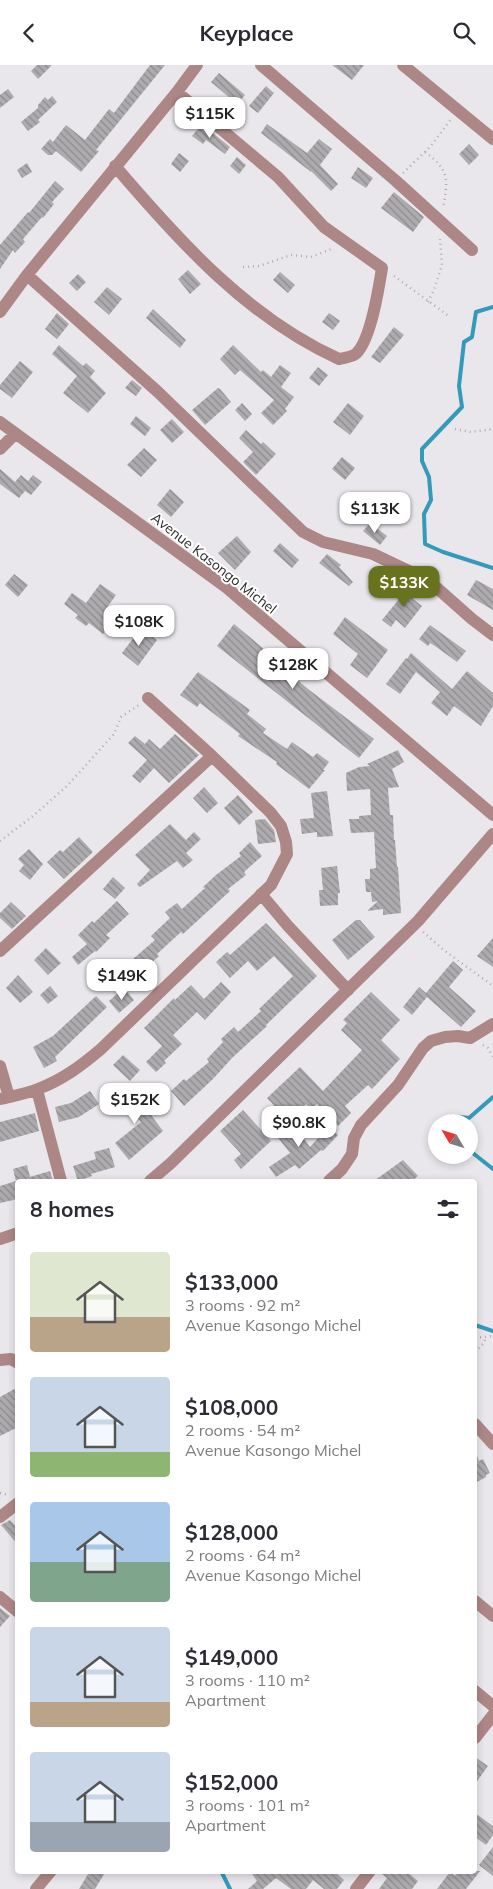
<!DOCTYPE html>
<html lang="en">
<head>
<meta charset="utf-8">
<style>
  body { margin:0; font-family:Mulish,sans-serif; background:#f7f7f7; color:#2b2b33; height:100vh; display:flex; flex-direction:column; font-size:19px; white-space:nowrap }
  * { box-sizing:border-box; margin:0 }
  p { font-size:16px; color:#7c7c81 }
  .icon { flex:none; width:28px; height:28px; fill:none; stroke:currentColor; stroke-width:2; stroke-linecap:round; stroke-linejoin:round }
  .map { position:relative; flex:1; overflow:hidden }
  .side { position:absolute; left:15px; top:1114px; width:462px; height:695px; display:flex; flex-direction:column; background:#fff; border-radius:5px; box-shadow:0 2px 8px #0003 }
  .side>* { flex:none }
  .needle { width:32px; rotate:308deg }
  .buttons { position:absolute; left:428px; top:1049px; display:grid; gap:10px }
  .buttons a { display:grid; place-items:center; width:50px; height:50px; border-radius:50%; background:#fff; box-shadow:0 2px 8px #0003; font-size:25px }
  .price { position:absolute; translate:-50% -42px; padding:0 11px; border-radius:10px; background:#fff; color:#222; font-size:16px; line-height:32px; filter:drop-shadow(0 1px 2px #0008) }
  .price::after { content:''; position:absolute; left:50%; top:30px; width:15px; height:11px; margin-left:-8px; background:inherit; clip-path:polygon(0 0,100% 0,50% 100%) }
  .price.current { background:#68731e; color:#fff }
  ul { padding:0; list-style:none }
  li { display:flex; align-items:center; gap:15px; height:125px; padding:0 15px }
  li span { display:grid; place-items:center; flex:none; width:140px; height:100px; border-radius:5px; color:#555 }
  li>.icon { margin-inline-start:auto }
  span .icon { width:60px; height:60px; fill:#fffc; stroke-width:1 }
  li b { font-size:21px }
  h2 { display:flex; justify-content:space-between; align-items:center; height:60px; padding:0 15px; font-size:21px }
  header { display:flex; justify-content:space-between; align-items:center; height:65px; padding:0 15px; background:#fff; font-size:22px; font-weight:700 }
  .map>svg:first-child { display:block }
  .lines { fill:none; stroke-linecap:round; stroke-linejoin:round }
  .stream { stroke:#339bb9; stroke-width:4 }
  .building { fill:url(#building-back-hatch) }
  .path { stroke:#aeacb1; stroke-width:2.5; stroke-dasharray:1 4; stroke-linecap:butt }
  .minor { stroke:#ad8786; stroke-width:12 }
  .labels { text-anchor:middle; stroke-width:4; stroke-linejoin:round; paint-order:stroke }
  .street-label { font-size:14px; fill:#29282a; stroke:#fff }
</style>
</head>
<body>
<header><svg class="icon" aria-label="back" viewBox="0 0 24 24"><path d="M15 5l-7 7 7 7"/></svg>Keyplace<svg class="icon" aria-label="search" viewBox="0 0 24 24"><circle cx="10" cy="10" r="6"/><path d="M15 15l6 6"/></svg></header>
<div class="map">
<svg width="493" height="1824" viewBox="0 0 493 1824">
  <defs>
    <pattern id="building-back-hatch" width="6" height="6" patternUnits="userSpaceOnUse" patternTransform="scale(1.25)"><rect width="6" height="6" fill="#aeabae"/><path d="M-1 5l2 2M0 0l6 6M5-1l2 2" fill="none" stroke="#8e8b8e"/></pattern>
  </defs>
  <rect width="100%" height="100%" fill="#e9e7ec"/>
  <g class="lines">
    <path class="stream" d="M493,242L476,247L472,272L464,277L459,321L462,342L422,384V396L429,412L431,435L424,449L425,479L443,487L493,503
      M450,1058L452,1051L469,1053L493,1032
      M469,1085L493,1104
      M475,1260L493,1266
      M221,1806L230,1824"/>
  </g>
  <path class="building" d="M37,0H52L38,14L31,6Z
    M150,0H165L96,85L99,86L81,107L56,86L52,90H48L41,84L50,74L53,77L66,60L85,75L109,44L114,48Z
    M332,0H364L352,15Z
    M219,8L245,30L237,39L211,17Z
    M266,21L274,28L258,48L249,41Z
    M8,24L14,32L0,43V30Z
    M52,31L57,37L38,55L40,57L28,66L21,57L38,43V40L45,32L48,35Z
    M202,59L230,82L225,89L206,75L203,79L192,71Z
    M267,59L307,88L319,74L332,84L320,100L338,119L331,126L311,106V107L261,68Z
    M469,79L479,90L469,100L459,89Z
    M179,88L189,96L180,107L171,99Z
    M237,92L246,100L239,109L230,101Z
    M27,98L32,107L22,113L17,105Z
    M358,102L373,113L366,123L351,113Z
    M55,116L64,124L52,137L54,139L43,153L42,152L23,174L25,177L15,188L13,185L0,204V180L28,147L29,148Z
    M394,127L424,152L413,167L381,143Z
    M188,205L201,219L190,229L178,214Z
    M280,207L295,220L288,228L273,215Z
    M78,209L86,217L77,226L69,218Z
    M107,222L122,234L109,250L94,237Z
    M153,244L186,275L180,283L146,253Z
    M57,248L69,259L57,274L45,264Z
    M329,248L340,256L333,265L322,257Z
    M394,262L404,270L380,298L371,292Z
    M59,280L83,301L86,298L95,306L90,312L106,328L88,348L63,328L77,311L52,289Z
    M233,280L261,307L263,305L271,312L280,300L291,308L281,322L294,332L285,344L287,346L273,360L261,348L274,335L240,305L235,310L220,294Z
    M20,296L33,307L12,333L0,324V320Z
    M318,302L328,310L319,321L309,313Z
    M132,315L142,323L136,331L125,323Z
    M218,323L220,324L231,337L205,360L192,345Z
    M242,338L252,349L245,356L235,345Z
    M348,338L364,351L350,370L333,357Z
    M136,351L151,363L145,371L130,359Z
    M172,354L184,367L172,378L160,365Z
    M246,365L261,379L263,377L276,389L256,410L243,397L253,387L239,373Z
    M144,383L157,395L141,412L127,400Z
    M342,392L355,403L345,415L332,404Z
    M0,404L15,417L21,410L28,416L33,410L42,417L31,430L25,426L19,433L0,419Z
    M170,424L184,437L171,452L157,440Z
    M370,458L387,471L380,480L363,466Z
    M237,471L251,487L235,505L218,488Z
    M280,478L299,495L292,503L273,486Z
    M327,489L341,500L339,502L353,517L349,521L319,498Z
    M14,509L28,520L18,532L5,520Z
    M476,515L493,524V545L467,530Z
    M413,517L421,523L413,534L422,541L405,563L396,555L391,562L382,555Z
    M100,519L116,530L103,548L113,555L103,569L89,558L86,561L75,553L78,550L64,539L72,528L86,538Z
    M345,552L388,585L367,613L350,600L358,589L333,569Z
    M234,559L288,604L287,606L308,624L374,674L359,693L217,581Z
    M430,560L466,586L457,597L435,581L430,578L428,581L419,574Z
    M141,563L157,575L138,601L122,588Z
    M411,588L452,624L467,606L493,628V641L481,661L454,641L447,651L431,638L440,627L416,607L400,629L386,619L406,593L407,594Z
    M198,607L250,645L247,649L266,664L263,668L287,684L292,677L313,692L317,688L329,697L323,705H325L309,724L276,699L277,697L238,671L240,669L200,638L197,642L180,630Z
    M175,669L199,690L169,718L154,703L140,718L132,711L147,695L128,678L135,671L145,679L149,674L160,684Z
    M398,685L404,697L392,704L399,722L388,723L390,750H393L394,775H395L397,802H398L401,848L383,850V844L367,846L378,836L372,837L371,827H366L365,814H370V804L376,803L374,767L351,768L349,754H359V751L371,750L370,724L347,726L346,708L359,702L370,701L367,699Z
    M204,722L218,738L207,748L193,733Z
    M327,726L333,771L317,772V767L302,769L300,754L314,753L311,728Z
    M238,730L253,747L239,760L224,743Z
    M265,754L274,765L276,777L258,779L255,755Z
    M170,759L186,775L194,767L201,774L186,788L193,795L183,803L177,796L140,822L137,819L150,805L135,790Z
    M79,772L93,787L64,814L47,797L60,785L63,787Z
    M250,777L262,791L244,807L246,810L228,824L230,826L183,869L181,867L157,889L159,891L130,917L119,906L155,875L151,871L170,853L165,847L177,838L182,844L205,823L203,822L216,810L241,791L239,788Z
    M29,784L43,799L30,815L19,806L24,800L18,794Z
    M337,801L340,828H338V840L320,841L319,825H323L321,803Z
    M113,812L125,823L115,834L103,824Z
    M117,836L129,849L106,870L110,873L96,887L95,886L78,900L72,892L87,879L78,870L92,856L94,858Z
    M11,837L26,851L12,864L0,853V848Z
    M356,855H360L375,872L348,895L332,875Z
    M266,858L317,911L266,960L267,961L232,993L213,1014L184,1041L171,1026L184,1014L186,1016L209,997L207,994L223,977L221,974L234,962L238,967L261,946L259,944L293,911L274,891L257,906L248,896L230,913L216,897L227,887L230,890Z
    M493,873V902L477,891Z
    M46,883L61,898L48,910L34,895Z
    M453,896L463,905L449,922L476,946L461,962L427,932L412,950L403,942L419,922L426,928Z
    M18,910L33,927L20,938L6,923Z
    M221,917L231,927L205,955L197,947L173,970L182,979L164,996L166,998L156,1007L146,997L162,981L144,963L174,933L175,935L191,920L204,934Z
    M50,921L58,931L48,939L40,930Z
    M124,923L134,935L119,948L109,936Z
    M371,927L400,955L381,975L400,994L372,1024L368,1020L345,1041L351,1048L338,1061L317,1039L311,1044L306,1039L289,1056L267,1033L300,1002L323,1026L362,985L341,965L347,958L343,955Z
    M96,931L107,942L55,992L57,996L44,1003L33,982L53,971Z
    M123,990L140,1005L130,1016L113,1000Z
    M123,1020L139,1041L141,1039L148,1046L163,1066L129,1095L115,1078L141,1057L126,1041L121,1045L109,1031Z
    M90,1026L99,1039L79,1052L59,1057L55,1042L71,1038Z
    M243,1045L271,1076L241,1104L234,1095L241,1089L220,1066Z
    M35,1048L39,1066L0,1077V1057Z
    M291,1056L310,1082L329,1061L338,1070L323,1086L321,1085L299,1104L295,1100L276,1112L269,1102L290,1088L275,1069Z
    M109,1083L115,1102L91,1109L92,1111L78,1116L73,1101L96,1094L94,1087Z
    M403,1095L418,1111L412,1116H374Z
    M27,1100L30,1112L50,1106L53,1116H18V1134L0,1138V1121L16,1116L13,1104Z
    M18,1322V1362L0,1371V1332Z
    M475,1386L479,1396L483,1394L490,1408L486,1410V1412L475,1418Z
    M10,1455L18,1464V1480L1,1460Z
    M0,1543L10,1551L0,1562Z
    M475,1692L488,1701L475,1719Z
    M475,1748L493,1761V1770L486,1780L475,1772Z
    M493,1782V1811L479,1800Z
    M90,1806H106L95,1824H79Z
    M250,1806H334L344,1815L337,1824H324L313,1815L306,1824H291L276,1813L263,1824H248L257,1816Z
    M378,1806H406L418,1816L412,1824H379L387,1813Z
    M458,1806H480L466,1824H437L450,1807L455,1811Z"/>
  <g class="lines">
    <path class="path" d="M425,87C450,105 448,116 443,143
      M403,108L431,81L451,54
      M243,202L259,201L291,190L311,192L334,183
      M394,211L450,252
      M428,237L434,225L442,200L440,174
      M455,364L471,367L493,364
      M0,776L33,751L67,721L114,669L121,652L139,640
      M423,867L445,886L493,921
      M483,980L488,983L493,992
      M475,1273L493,1271
      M475,1287L484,1278L486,1272
      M0,1428L9,1430"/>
    <path class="minor" d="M261,0L396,116L472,185
      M403,0L493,74
      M115,101C179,176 248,253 339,294C344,293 350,292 354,290C370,280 379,222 382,203L324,162L278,112L177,27
      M27,210L158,327L303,467L323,477L373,489L415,509L437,523L472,554L493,570
      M0,247L27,210L177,27L197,0
      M0,357L227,523L493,750
      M0,384L15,369
      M261,829L288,861L348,925
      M0,886L212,691
      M0,1001L9,1032
      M37,1025L61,1116
      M0,1034C12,1031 26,1029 38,1024C62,1015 81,1001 101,984L271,820L287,789L286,777L281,761L270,747L212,691L148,633
      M150,1116L171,1098L418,856L493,769
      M329,1116L342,1104L352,1089L354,1073L361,1060L398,1020L423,983L431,976L445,972L458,971L470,973L493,959
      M0,1174L18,1168
      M0,1295L11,1294L18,1298
      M475,1359L493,1379
      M0,1452L18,1438
      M0,1532L18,1547
      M475,1536L493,1551
      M475,1626L493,1641
      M475,1673L493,1650
      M36,1824L51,1806
      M356,1824L370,1806"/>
  </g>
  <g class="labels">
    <g class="street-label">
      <text transform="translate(214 498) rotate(38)" y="5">Avenue Kasongo Michel</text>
    </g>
  </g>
</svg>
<div class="buttons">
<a><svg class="needle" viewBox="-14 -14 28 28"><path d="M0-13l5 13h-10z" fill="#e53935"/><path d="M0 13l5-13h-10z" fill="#7c7c81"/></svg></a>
</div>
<b class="price" style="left:210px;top:74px">$115K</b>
<b class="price" style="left:375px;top:469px">$113K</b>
<b class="price current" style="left:404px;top:543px">$133K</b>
<b class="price" style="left:139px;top:582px">$108K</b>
<b class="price" style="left:293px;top:625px">$128K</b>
<b class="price" style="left:122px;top:936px">$149K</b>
<b class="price" style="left:135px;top:1060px">$152K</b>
<b class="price" style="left:299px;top:1083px">$90.8K</b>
<section class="side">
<h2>8 homes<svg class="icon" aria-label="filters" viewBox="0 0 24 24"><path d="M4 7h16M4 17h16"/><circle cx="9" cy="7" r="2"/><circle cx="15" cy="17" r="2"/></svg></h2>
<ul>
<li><span style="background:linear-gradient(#dfe7d0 65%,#b9a48a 0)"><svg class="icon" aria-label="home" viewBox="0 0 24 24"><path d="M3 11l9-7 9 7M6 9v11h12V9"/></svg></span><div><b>$133,000</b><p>3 rooms · 92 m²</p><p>Avenue Kasongo Michel</p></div></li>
<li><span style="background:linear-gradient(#c9d6e8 75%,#8fb573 0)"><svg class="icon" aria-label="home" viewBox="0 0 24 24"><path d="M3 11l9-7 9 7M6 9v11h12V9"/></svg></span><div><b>$108,000</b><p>2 rooms · 54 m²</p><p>Avenue Kasongo Michel</p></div></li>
<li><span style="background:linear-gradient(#a9c7e8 60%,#7fa58c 0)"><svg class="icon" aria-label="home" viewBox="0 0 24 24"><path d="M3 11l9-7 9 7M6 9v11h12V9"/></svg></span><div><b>$128,000</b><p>2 rooms · 64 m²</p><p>Avenue Kasongo Michel</p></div></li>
<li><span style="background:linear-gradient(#c9d6e8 75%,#b9a48a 0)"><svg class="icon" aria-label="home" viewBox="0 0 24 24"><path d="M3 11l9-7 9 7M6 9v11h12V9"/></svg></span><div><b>$149,000</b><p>3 rooms · 110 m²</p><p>Apartment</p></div></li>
<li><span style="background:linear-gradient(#c9d6e8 70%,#9aa5b1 0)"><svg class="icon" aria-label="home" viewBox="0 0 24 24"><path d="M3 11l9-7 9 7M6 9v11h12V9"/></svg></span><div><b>$152,000</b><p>3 rooms · 101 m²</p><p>Apartment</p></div></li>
</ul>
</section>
</div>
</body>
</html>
